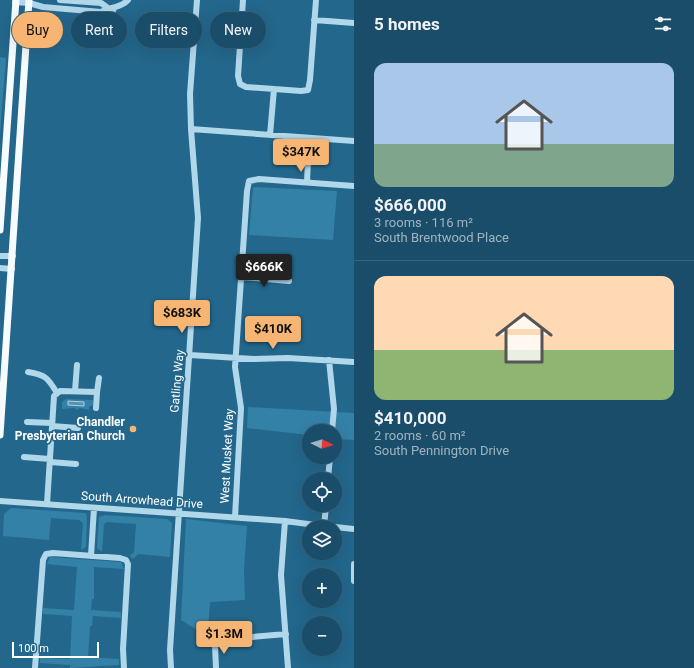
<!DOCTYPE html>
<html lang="en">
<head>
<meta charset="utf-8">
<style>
  body { margin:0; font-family:Roboto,sans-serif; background:#275771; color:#f1f3f6; height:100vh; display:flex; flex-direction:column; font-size:15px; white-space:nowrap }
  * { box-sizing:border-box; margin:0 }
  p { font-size:13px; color:#9fb4c0 }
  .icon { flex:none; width:22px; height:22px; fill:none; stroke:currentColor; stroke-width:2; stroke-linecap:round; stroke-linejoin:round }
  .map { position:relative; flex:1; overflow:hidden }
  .panel { display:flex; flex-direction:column; background:#1a4d69; width:340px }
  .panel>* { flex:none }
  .top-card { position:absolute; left:12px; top:12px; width:282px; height:36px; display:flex; gap:8px }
  .needle { width:26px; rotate:95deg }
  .tools { position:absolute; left:302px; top:424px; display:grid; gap:8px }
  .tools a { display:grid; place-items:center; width:40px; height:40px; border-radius:50%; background:#1a4d69; box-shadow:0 4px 16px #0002,0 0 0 1px #38647d; font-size:20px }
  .scale { position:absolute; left:12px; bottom:10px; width:87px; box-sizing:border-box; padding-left:4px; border:2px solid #fff; border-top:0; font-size:11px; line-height:14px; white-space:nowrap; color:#fff; -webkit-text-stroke:3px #23678c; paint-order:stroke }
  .price { position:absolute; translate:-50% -34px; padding:0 9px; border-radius:4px; background:#f6b573; color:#111; font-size:13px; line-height:26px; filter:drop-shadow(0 1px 2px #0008) }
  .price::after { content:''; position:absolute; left:50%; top:24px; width:12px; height:9px; margin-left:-6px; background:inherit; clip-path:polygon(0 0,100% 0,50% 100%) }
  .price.selected { background:#222; color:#fff }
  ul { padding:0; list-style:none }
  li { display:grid; align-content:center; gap:8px; height:212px; padding:0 20px }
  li+li { border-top:1px solid #38647d }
  li span { display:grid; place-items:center; height:124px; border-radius:12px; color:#555 }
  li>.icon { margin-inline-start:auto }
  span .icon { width:72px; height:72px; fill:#fffc; stroke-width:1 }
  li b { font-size:17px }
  h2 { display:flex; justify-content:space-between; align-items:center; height:48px; padding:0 20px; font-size:17px }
  .chip { padding:0 14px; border-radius:18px; background:#1a4d69; box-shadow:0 4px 16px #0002,0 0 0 1px #38647d; font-size:14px; line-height:36px }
  .chip.selected { background:#f6b573; color:#111 }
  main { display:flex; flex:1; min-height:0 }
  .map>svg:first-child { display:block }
  .green { fill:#3481a7 }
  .water { fill:#618ea6; stroke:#a5d5ec }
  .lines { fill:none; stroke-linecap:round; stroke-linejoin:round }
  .minor { stroke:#b1d7eb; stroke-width:6 }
  .major { stroke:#f5fbfe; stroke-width:7 }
  .poi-dot { fill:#f6b573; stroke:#23678c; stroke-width:1.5 }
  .labels { text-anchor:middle; stroke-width:3.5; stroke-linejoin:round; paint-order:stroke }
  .street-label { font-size:12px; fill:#fff; stroke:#23678c }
  .poi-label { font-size:12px; font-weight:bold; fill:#fff; stroke:#23678c; text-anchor:end }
</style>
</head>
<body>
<main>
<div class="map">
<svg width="354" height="668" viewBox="0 0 354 668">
  <rect width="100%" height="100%" fill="#23678c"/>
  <path class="green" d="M0,57L6,58L0,134Z
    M253,187L337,191L333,240L249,235Z
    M66,399L93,400V405L89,407V410L79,408L78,410L74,408L62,409V402Z
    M248,407L354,413V440L335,439V431H309V435L247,428Z
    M11,508L85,513L87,515L86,547L81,550L83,523L79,520L51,518L49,540L3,536L4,514Z
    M105,515L167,519L172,523L170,557L138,554L133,559L130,556L134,552L136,524L107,522L104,524L102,552L97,548L99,517Z
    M186,519L247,526L244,570L245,600L210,602L208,631L205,635L181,620Z
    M50,557L121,562L124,569L94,567V599H92L91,610L121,612V618L93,616L92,626H90L88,657L119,659V665L70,668V665L40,663V658L70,659L72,616L43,614V608L74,610L77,567L47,564Z"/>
  <path class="water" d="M68,401L84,402V406L68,405Z"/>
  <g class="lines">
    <path class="minor" d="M60,0L101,3L108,8
      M243,0L238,76L240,84L246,87L301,91L308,90L310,80L316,0
      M15,2L29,3L43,7L101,12C110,7 121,8 128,0
      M314,20L354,23
      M99,28L109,20L114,8
      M191,129L354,141
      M270,135L274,89
      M307,182L309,138
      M0,256H13
      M0,268L12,269
      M241,277L289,281
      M190,355L254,359L288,358L354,362
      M329,360L334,409L332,431
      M28,372C46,375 48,378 57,393
      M75,391L77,365
      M96,408L97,392
      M27,422L52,423
      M52,426L78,428
      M24,457L50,459
      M50,462L76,464
      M328,479L330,457
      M0,501L285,521L331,527
      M47,504L54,396L60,391L97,392L99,378
      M235,517L241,408L235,367L247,191L249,181L259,179L354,186
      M285,521L281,575L288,668
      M324,527L326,505
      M335,527L354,529
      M91,556L94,508
      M354,564V581
      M35,668L43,560L46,554L53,553L120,558L126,560L128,564L123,649L124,668
      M171,668L170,650L198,218L191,129L190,94L197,0
      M216,668L215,646L218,640L286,634"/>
    <path class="major" d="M0,230L16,0
      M0,435L29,0"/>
  </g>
  <circle class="poi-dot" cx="133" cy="429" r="4"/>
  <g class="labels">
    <g class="street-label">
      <text transform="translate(177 381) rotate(-85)" y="4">Gatling Way</text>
      <text transform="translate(227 456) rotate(-87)" y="4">West Musket Way</text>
      <text transform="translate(142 500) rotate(4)" y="4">South Arrowhead Drive</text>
    </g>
    <g class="poi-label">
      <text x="125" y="426">Chandler<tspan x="125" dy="14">Presbyterian Church</tspan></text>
    </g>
  </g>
</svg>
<div class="tools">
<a><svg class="needle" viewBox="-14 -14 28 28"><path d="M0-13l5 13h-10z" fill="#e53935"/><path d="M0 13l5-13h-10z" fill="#9fb4c0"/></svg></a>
<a><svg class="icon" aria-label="locate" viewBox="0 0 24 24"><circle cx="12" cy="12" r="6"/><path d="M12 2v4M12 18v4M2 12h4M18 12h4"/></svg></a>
<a><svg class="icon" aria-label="layers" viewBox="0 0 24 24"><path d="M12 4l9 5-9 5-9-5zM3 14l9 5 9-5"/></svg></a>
<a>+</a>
<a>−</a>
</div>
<div class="scale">100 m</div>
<b class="price" style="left:301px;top:173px">$347K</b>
<b class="price selected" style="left:264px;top:288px">$666K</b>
<b class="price" style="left:182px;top:334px">$683K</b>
<b class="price" style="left:273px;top:350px">$410K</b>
<b class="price" style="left:224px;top:655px">$1.3M</b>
<div class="top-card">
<a class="chip selected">Buy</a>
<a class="chip">Rent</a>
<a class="chip">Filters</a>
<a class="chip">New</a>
</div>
</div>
<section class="panel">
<h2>5 homes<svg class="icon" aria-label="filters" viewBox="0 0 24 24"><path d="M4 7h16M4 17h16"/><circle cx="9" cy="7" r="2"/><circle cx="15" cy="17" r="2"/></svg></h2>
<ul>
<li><span style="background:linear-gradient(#a9c7e8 65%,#7fa58c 0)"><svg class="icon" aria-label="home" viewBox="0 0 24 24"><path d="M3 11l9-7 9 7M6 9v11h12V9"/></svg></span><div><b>$666,000</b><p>3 rooms · 116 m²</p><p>South Brentwood Place</p></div></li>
<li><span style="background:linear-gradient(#ffd9b3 60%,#8fb573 0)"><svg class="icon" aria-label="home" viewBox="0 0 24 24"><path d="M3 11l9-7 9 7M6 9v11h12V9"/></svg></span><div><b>$410,000</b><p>2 rooms · 60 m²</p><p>South Pennington Drive</p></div></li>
</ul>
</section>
</main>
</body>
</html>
